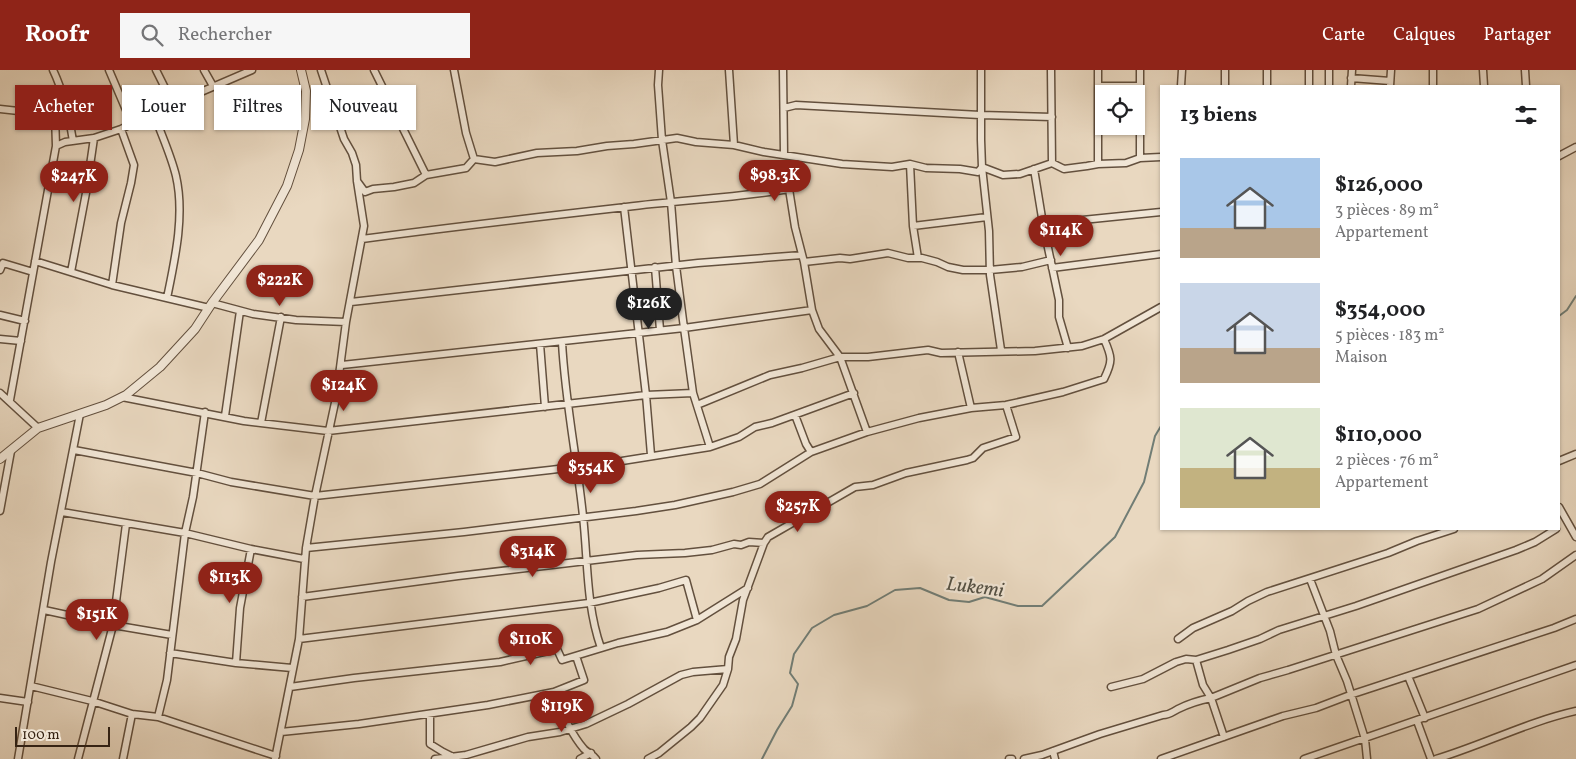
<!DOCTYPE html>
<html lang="fr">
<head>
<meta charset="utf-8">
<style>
  body { margin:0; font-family:Vollkorn,serif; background:#f6f6f6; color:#202124; height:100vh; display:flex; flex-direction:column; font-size:19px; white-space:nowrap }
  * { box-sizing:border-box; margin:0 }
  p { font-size:16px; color:#757577 }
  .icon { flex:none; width:28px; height:28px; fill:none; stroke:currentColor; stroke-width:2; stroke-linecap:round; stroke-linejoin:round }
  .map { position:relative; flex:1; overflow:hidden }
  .drawer { position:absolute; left:1160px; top:15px; width:400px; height:445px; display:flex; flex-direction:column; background:#fff; border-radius:0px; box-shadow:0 1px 4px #0004 }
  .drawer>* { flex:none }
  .hud { position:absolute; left:15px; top:15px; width:475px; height:45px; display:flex; gap:10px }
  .fabs { position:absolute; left:1095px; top:15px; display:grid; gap:10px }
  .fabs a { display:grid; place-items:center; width:50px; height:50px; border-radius:0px; background:#fff; box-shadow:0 1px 4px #0004; font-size:25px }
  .scale { position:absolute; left:15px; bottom:12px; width:95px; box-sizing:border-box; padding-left:5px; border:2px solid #362313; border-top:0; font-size:14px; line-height:18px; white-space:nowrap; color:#362313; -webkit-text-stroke:4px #f1e6d6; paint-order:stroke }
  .price { position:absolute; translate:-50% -42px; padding:0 11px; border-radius:18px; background:#8f2418; color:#fff; font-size:16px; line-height:32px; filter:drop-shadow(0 1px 2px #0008) }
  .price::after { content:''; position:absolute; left:50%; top:30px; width:15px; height:11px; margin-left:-8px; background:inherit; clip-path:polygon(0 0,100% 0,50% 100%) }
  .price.current { background:#222; color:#fff }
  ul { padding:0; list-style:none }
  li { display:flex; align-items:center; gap:15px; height:125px; padding:0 20px }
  li span { display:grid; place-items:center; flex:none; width:140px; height:100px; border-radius:0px; color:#555 }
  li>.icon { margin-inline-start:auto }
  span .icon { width:60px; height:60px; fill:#fffc; stroke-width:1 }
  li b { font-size:21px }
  h2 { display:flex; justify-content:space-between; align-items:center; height:60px; padding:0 20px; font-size:21px }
  .tag { padding:0 18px; border-radius:0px; background:#fff; box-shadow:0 1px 4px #0004; font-size:18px; line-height:45px }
  .tag.current { background:#8f2418; color:#fff }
  header { display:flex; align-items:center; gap:30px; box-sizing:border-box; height:70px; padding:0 25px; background:#8f2418; color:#fff }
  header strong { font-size:24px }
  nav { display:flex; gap:28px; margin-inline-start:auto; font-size:18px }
  .search { width:350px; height:45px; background:#f6f6f6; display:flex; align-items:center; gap:12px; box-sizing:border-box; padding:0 18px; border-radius:0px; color:#757577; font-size:19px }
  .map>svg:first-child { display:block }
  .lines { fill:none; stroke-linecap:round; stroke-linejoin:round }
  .stream { stroke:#717d75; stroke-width:2 }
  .minor-casing { stroke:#63503e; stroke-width:9 }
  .tertiary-casing { stroke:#63503e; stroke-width:10 }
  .minor { stroke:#f1e6d6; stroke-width:6 }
  .tertiary { stroke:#f1e6d6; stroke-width:8 }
  .labels { text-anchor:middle; stroke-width:4.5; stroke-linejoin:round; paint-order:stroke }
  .water-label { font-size:20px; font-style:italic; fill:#535044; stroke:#f1e6d6 }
</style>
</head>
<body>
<header>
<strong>Roofr</strong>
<div class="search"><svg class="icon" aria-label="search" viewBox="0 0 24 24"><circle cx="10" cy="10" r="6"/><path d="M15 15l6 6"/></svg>Rechercher</div>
<nav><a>Carte</a><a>Calques</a><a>Partager</a></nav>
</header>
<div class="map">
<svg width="1576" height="689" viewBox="0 0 1576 689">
  <rect width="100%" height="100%" fill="#e9d8c0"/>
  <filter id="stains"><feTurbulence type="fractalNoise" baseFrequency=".004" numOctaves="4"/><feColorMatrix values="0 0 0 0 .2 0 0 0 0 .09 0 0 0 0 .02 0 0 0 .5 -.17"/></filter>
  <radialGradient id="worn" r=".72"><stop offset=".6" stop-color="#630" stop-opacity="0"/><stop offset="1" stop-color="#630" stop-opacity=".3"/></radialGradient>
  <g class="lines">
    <path class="stream" d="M1559,246L1567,240L1576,226
      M762,689L777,660L792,636L798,614L790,603L794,584L812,558L834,545L867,536L895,520L920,518L949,530L969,532L985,527L1018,536H1042L1115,467L1144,412L1155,366L1161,356"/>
    <defs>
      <path id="minor" d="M53,0C64,23 69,46 73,71
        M109,0L132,54
        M156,0L173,34
        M204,0L213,16
        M374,0L426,105
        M454,0L466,63L474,89
        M659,0L658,15L662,70L671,132L676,196L684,258L693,323L710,377
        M729,0L734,75
        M783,0L784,84
        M981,0V70L982,97L989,161L990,205L1001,280
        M1051,0L1052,93
        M1140,0V88
        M1483,0L1484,16
        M1525,0L1526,16
        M1351,8L1390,11
        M1098,16H1140
        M1181,16L1182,0
        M1225,16V0
        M1267,16V0
        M1309,16V0
        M1329,16V0
        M1351,16L1352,0
        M1390,16L1391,0
        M1433,16V0
        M784,38L796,35L980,45L1052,47
        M0,39L55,45L68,43
        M154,44C161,64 171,85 176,106C185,145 175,189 167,228
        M56,76L65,72L94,68L121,59L173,34L252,0
        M1559,86L1576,77
        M910,94L913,156L918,188
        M1098,94V0
        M1034,99L1043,154L1059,230V247L1068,278
        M357,111L365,122L373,119L394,117L414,113L426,105L466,98L474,89L495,92L537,83L577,81L607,76L634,74L677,68L696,72L734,75L764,82L842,94L892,97L910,94L926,98L960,99L978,102L982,97L1003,105L1020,104L1052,93L1064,99L1087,96L1098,94L1126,93L1140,88L1161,87
        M624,137L646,325L651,385
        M1043,154L1161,142
        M913,156L987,147
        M362,169C450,157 538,147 626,137C681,130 735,128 789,119L795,157L804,192L812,240L819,259L840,287L867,362
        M35,191L112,215L209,238
        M804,192L840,188L850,189L888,183L908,188H922L937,192L948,197L963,200H990L1022,197L1051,190
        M655,197L660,260
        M1052,198L1161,184
        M0,200L3,193L33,202
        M71,202L86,123L94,68
        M112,215L121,153L131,113L134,95L121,59
        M351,232L698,193L802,185
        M212,233L253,244L296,250L346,252
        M0,245L25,251
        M0,269L21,271
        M562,272C565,331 577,388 583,446C588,492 586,535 601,578
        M540,274L545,337
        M958,282L971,338
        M342,295L684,258L812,240
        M0,323L38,358
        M122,327L244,351L328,361L646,325L693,323
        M10,330L56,76L55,45
        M697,335L770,305L802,298L840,287H868L928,280L941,283L1035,281L1082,276L1104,269L1161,237
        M795,345L806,374L811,382
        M225,346L240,241
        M261,353L281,247
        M74,380L197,403L231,412L315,426L550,400L622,391L710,377L739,367L755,357L772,353L854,323
        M1559,391L1576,384
        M1559,437L1576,467
        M0,441L11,381
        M62,442L185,463L251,479L304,489
        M306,478L464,462L636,441L675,435L733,422L760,414L811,382L867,362L919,348L971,338L1006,335L1063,322L1104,309C1113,291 1112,287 1104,269
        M1310,509L1330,561L1336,585L1347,611L1365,669L1367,689
        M302,527L458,506L637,485L685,483L712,480L734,474L741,475L749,472L764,473
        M44,540L113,555L172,565
        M299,569L589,533L659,518L686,510L697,550
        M1178,569L1193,558L1232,541L1248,531L1267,522L1388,483L1417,471L1454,459
        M170,583L236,593L292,598
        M1196,590L1203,615L1211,628L1224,667
        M236,593L240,538L251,479
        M1408,606L1425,648
        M31,616L92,631L132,644L158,647L276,686
        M290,617L354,608L500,592L557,579L562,590L618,573L667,562L697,550L748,518
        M1111,617L1143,609L1176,592L1186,589L1196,590L1228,580L1260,569L1279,560L1356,536L1516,480L1535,472L1556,459
        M554,622C561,641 570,663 584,679C588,683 592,684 596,689
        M0,628L28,632
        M430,644V674L443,682L451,686
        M158,647L167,610L185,463L193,427L205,342
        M1417,651L1431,689
        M281,662L359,654L488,635L554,622L584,610L576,586
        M1053,681L1055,689
        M18,689L51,492L80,344
        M78,689L113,555L126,454
        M123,689L132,644
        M275,689L299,569L306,478L315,426L336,328L346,252L364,156L357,111L356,95L352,83L344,69L321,0
        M435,689L466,685L528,667L560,662L586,654L628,634L681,605L693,602L728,599
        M580,689L591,683
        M648,689L659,683L691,657L700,648L723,615L728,599L729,587L736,569L743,530L764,473L768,467L855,417L873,415L906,403L967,390L973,388L983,378L1016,367L1006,335
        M1009,689H1012
        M1024,689L1042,685L1100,664L1163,645C1170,645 1172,642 1178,639C1188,634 1201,630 1211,628L1260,608L1288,600L1478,539L1542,509L1576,485
        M1161,689L1283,646L1316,638L1350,625L1554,558L1576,549
        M1304,689L1576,595
        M1436,689C1483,675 1527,652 1576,641"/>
      <path id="tertiary" d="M0,389L38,358L106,335L126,325L160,297L195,259L212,233L259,170L287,116L299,80L305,49L306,21L301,0"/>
    </defs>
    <use href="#minor" class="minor-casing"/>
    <use href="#tertiary" class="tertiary-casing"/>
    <use href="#minor" class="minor"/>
    <use href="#tertiary" class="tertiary"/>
  </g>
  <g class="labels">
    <g class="water-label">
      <text transform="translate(975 516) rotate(7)" y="7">Lukemi</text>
    </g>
  </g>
  <rect width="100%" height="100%" filter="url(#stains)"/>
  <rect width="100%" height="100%" fill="url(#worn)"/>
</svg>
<div class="fabs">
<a><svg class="icon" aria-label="locate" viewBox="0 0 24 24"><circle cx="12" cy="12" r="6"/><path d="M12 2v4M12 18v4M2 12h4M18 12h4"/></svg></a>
</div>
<div class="scale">100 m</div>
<b class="price" style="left:775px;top:132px">$98.3K</b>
<b class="price" style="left:74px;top:133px">$247K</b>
<b class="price" style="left:1061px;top:187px">$114K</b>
<b class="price" style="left:280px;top:237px">$222K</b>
<b class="price current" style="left:649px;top:260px">$126K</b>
<b class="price" style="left:344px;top:342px">$124K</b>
<b class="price" style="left:591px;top:424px">$354K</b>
<b class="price" style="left:798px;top:463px">$257K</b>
<b class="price" style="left:533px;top:508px">$314K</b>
<b class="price" style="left:230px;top:534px">$113K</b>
<b class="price" style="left:97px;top:571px">$151K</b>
<b class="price" style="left:531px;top:596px">$110K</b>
<b class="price" style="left:562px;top:663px">$119K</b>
<div class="hud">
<a class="tag current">Acheter</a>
<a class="tag">Louer</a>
<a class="tag">Filtres</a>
<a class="tag">Nouveau</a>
</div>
<section class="drawer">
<h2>13 biens<svg class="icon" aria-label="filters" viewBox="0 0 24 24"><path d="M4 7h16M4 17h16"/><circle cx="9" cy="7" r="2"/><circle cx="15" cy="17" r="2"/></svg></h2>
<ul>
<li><span style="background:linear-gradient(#a9c7e8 70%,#b9a48a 0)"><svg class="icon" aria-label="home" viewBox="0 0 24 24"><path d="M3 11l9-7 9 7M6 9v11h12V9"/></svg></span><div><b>$126,000</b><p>3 pièces · 89 m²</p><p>Appartement</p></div></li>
<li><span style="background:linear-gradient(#c9d6e8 65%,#b9a48a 0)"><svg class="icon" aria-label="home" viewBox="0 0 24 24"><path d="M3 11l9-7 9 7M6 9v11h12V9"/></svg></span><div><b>$354,000</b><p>5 pièces · 183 m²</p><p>Maison</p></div></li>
<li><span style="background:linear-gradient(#dfe7d0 60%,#c2b280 0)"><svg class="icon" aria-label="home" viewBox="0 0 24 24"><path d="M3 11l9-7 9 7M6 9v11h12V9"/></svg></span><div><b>$110,000</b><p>2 pièces · 76 m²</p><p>Appartement</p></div></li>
</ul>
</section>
</div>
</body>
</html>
